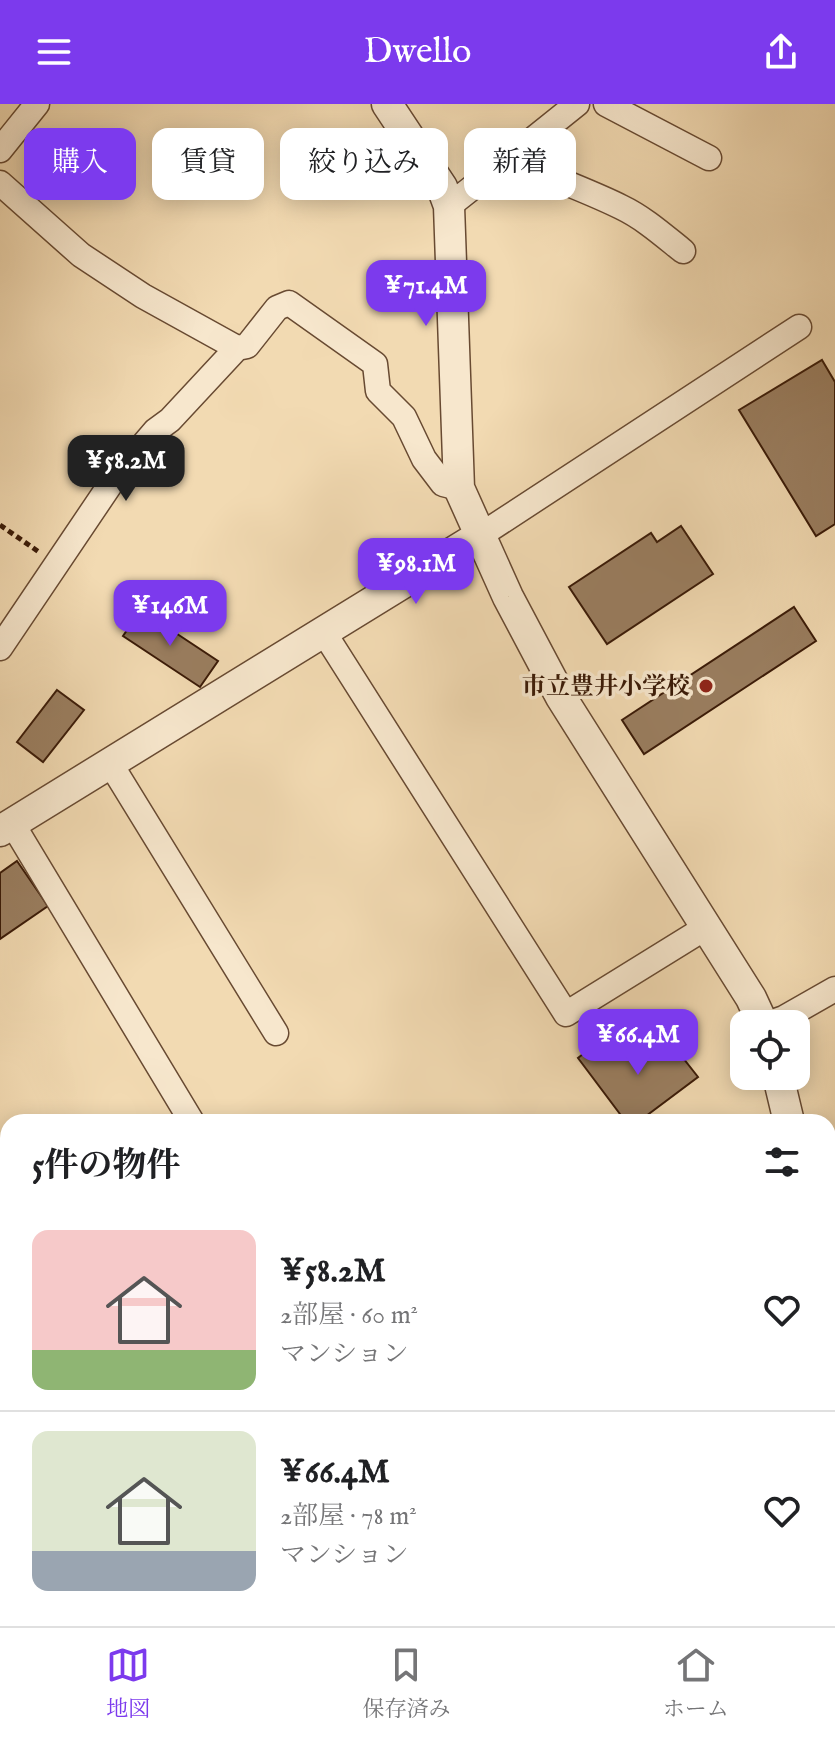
<!DOCTYPE html>
<html lang="ja">
<head>
<meta charset="utf-8">
<style>
  body { margin:0; font-family:"IM FELL English","Noto Serif JP",serif; background:#f2f2f2; color:#202124; height:100vh; display:flex; flex-direction:column; font-size:30px; white-space:nowrap }
  * { box-sizing:border-box; margin:0 }
  p { font-size:26px; color:#757577 }
  .icon { flex:none; width:44px; height:44px; fill:none; stroke:currentColor; stroke-width:2; stroke-linecap:round; stroke-linejoin:round }
  .map { position:relative; flex:1; overflow:hidden }
  .side { position:absolute; left:0px; top:1010px; width:836px; height:512px; display:flex; flex-direction:column; background:#fff; border-radius:24px 24px 0 0; box-shadow:0 4px 20px #0003 }
  .side>* { flex:none }
  .hud { position:absolute; left:24px; top:24px; width:788px; height:72px; display:flex; gap:16px }
  .controls { position:absolute; left:730px; top:906px; display:grid; gap:16px }
  .controls a { display:grid; place-items:center; width:80px; height:80px; border-radius:16px; background:#fff; box-shadow:0 4px 20px #0003; font-size:40px }
  .price { position:absolute; translate:-50% -68px; padding:0 18px; border-radius:16px; background:#7c3aed; color:#fff; font-size:26px; line-height:52px; filter:drop-shadow(0 2px 4px #0008) }
  .price::after { content:''; position:absolute; left:50%; top:48px; width:24px; height:18px; margin-left:-12px; background:inherit; clip-path:polygon(0 0,100% 0,50% 100%) }
  .price.current { background:#222; color:#fff }
  ul { padding:0; list-style:none }
  li { display:flex; align-items:center; gap:24px; height:200px; padding:0 32px }
  li+li { border-top:2px solid #e0e0e0 }
  li span { display:grid; place-items:center; flex:none; width:224px; height:160px; border-radius:16px; color:#555 }
  li>.icon { margin-inline-start:auto }
  span .icon { width:96px; height:96px; fill:#fffc; stroke-width:1 }
  li b { font-size:34px }
  h2 { display:flex; justify-content:space-between; align-items:center; height:96px; padding:0 32px; font-size:34px }
  .chip { padding:0 28px; border-radius:16px; background:#fff; box-shadow:0 4px 20px #0003; font-size:28px; line-height:72px }
  .chip.current { background:#7c3aed; color:#fff }
  header { display:flex; justify-content:space-between; align-items:center; height:104px; padding:0 32px; background:#7c3aed; color:#fff; font-size:36px; font-weight:600 }
  .dock { display:flex; justify-content:space-around; align-items:center; height:112px; border-top:2px solid #e0e0e0; background:#fff; font-size:22px; color:#757577 }
  .dock a { display:grid; justify-items:center; gap:4px }
  .dock .current { color:#7c3aed }
  .map>svg:first-child { display:block }
  .building { fill:#9a7e60; stroke:#3a1a07; stroke-width:2 }
  .lines { fill:none; stroke-linecap:round; stroke-linejoin:round }
  .minor-casing { stroke:#684a32; stroke-width:27 }
  .tertiary-casing { stroke:#684a32; stroke-width:33 }
  .path { stroke:#3a1a07; stroke-width:5; stroke-dasharray:6 4; stroke-linecap:butt }
  .minor { stroke:#f7e7cd; stroke-width:24 }
  .tertiary { stroke:#f7e7cd; stroke-width:30 }
  .rail { stroke:#3a1a07; stroke-width:6; stroke-dasharray:14 14; stroke-linecap:butt }
  .poi-dot { fill:#8f2418; stroke:#f7e7cd; stroke-width:3 }
  .labels { text-anchor:middle; stroke-width:7; stroke-linejoin:round; paint-order:stroke }
  .poi-label { font-size:24px; font-weight:bold; fill:#3a1a07; stroke:#f7e7cd; text-anchor:end }
</style>
</head>
<body>
<header><svg class="icon" aria-label="menu" viewBox="0 0 24 24"><path d="M4 6h16M4 12h16M4 18h16"/></svg>Dwello<svg class="icon" aria-label="share" viewBox="0 0 24 24"><path d="M12 15V3M7 8l5-5 5 5M5 13v7h14v-7"/></svg></header>
<div class="map">
<svg width="835" height="1522" viewBox="0 0 835 1522">
  <rect width="100%" height="100%" fill="#f2dab2"/>
  <filter id="stains"><feTurbulence type="fractalNoise" baseFrequency=".0025" numOctaves="4"/><feColorMatrix values="0 0 0 0 .2 0 0 0 0 .09 0 0 0 0 .02 0 0 0 .5 -.17"/></filter>
  <radialGradient id="worn" r=".72"><stop offset=".6" stop-color="#630" stop-opacity="0"/><stop offset="1" stop-color="#630" stop-opacity=".3"/></radialGradient>
  <path class="building" d="M822,256L835,278V420L816,432L739,306Z
    M681,422L713,470L607,540L569,483L651,429L657,438Z
    M794,503L816,537L644,650L622,616Z
    M141,506L218,557L200,583L123,532Z
    M57,586L84,606L43,658L17,638Z
    M17,757L48,802L0,835V769Z
    M605,933L621,955L634,945L642,955L668,935L698,973L638,1018H626L578,954Z
    M8,1213V1300L0,1304V1217Z
    M8,1422V1514H100L104,1522H0V1426Z
    M261,1514H263L270,1522H252Z"/>
  <g class="lines">
    <defs>
      <path id="minor" d="M606,0L709,54
        M0,46L37,0
        M511,53L577,0
        M0,79L81,151L143,192L237,244
        M449,102L511,53C546,73 585,85 621,103C644,114 663,131 683,147
        M481,431L799,223
        M323,527L566,910L705,824
        M0,544L114,375L155,327L170,316L237,244L247,242L277,204L289,199L375,260L378,287L404,313L424,355L443,380L459,384
        M110,659L276,929
        M12,719L192,1018
        M767,920L784,914L835,885"/>
      <path id="tertiary" d="M387,0L442,83L449,102L459,384L508,493L561,593L751,894L763,920
        M0,727L481,431
        M778,972L789,1018
        M828,1164L835,1194"/>
    </defs>
    <use href="#minor" class="minor-casing"/>
    <use href="#tertiary" class="tertiary-casing"/>
    <path class="path" d="M0,421L39,448"/>
    <use href="#minor" class="minor"/>
    <use href="#tertiary" class="tertiary"/>
    <path class="rail" d="M0,1121L8,1131
      M0,1145L8,1155
      M322,1514L330,1522
      M339,1514L347,1522"/>
  </g>
  <circle class="poi-dot" cx="706" cy="582" r="8"/>
  <g class="labels">
    <g class="poi-label">
      <text x="690" y="590">市立豊井小学校</text>
    </g>
  </g>
  <rect width="100%" height="100%" filter="url(#stains)"/>
  <rect width="100%" height="100%" fill="url(#worn)"/>
</svg>
<div class="controls">
<a><svg class="icon" aria-label="locate" viewBox="0 0 24 24"><circle cx="12" cy="12" r="6"/><path d="M12 2v4M12 18v4M2 12h4M18 12h4"/></svg></a>
</div>
<b class="price" style="left:426px;top:224px">¥71.4M</b>
<b class="price current" style="left:126px;top:399px">¥58.2M</b>
<b class="price" style="left:416px;top:502px">¥98.1M</b>
<b class="price" style="left:170px;top:544px">¥146M</b>
<b class="price" style="left:638px;top:973px">¥66.4M</b>
<div class="hud">
<a class="chip current">購入</a>
<a class="chip">賃貸</a>
<a class="chip">絞り込み</a>
<a class="chip">新着</a>
</div>
<section class="side">
<h2>5件の物件<svg class="icon" aria-label="filters" viewBox="0 0 24 24"><path d="M4 7h16M4 17h16"/><circle cx="9" cy="7" r="2"/><circle cx="15" cy="17" r="2"/></svg></h2>
<ul>
<li><span style="background:linear-gradient(#f6c9c9 75%,#8fb573 0)"><svg class="icon" aria-label="home" viewBox="0 0 24 24"><path d="M3 11l9-7 9 7M6 9v11h12V9"/></svg></span><div><b>¥58.2M</b><p>2部屋 · 60 m²</p><p>マンション</p></div><svg class="icon" aria-label="heart" viewBox="0 0 24 24"><path d="M12 20l-8-8c-3-5 5-10 8-4 3-6 11-1 8 4z"/></svg></li>
<li><span style="background:linear-gradient(#dfe7d0 75%,#9aa5b1 0)"><svg class="icon" aria-label="home" viewBox="0 0 24 24"><path d="M3 11l9-7 9 7M6 9v11h12V9"/></svg></span><div><b>¥66.4M</b><p>2部屋 · 78 m²</p><p>マンション</p></div><svg class="icon" aria-label="heart" viewBox="0 0 24 24"><path d="M12 20l-8-8c-3-5 5-10 8-4 3-6 11-1 8 4z"/></svg></li>
</ul>
</section>
</div>
<nav class="dock">
<a class="current"><svg class="icon" aria-label="map" viewBox="0 0 24 24"><path d="M3 6l6-2 6 2 6-2v14l-6 2-6-2-6 2zM9 4v14M15 6v14"/></svg>地図</a>
<a><svg class="icon" aria-label="saved" viewBox="0 0 24 24"><path d="M7 4h10v16l-5-4-5 4z"/></svg>保存済み</a>
<a><svg class="icon" aria-label="home" viewBox="0 0 24 24"><path d="M3 11l9-7 9 7M6 9v11h12V9"/></svg>ホーム</a>
</nav>
</body>
</html>
